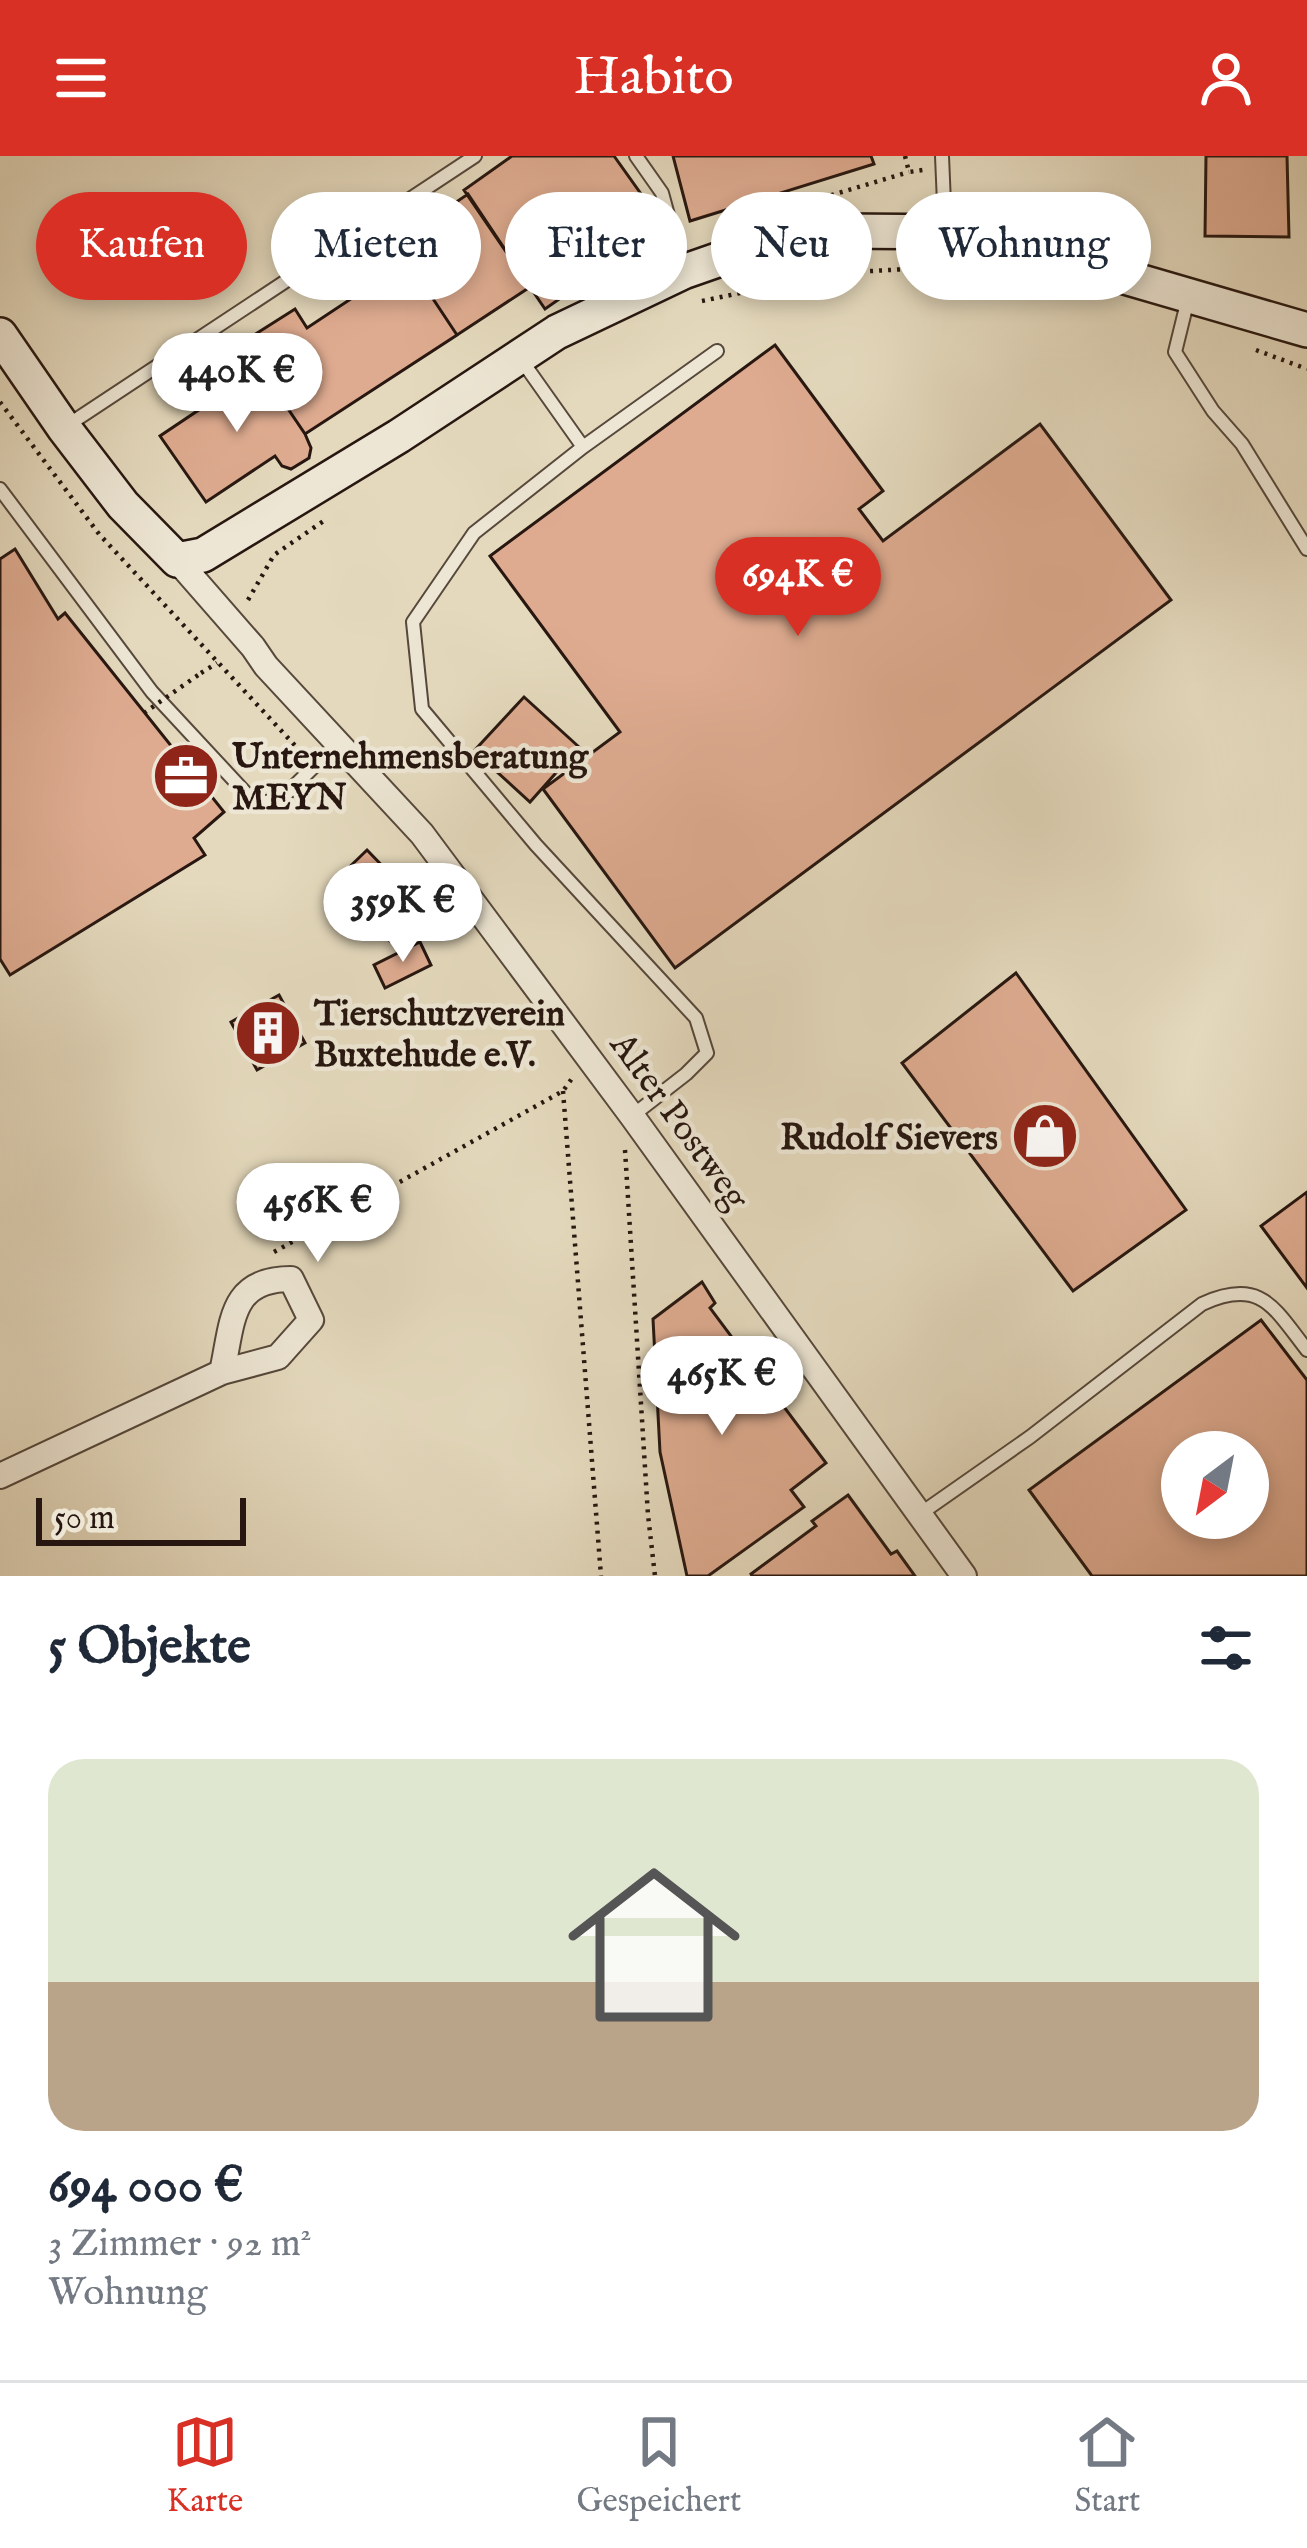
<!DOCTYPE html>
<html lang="de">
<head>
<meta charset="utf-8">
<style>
  body { margin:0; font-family:"IM FELL English",serif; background:#f2f2f3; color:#1f2937; height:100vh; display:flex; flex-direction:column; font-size:45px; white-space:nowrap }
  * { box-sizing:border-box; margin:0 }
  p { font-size:39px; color:#747a83 }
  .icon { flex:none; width:66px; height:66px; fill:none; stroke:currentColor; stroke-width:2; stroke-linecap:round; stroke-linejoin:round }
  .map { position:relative; height:1420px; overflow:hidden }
  .sheet { display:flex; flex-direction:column; background:#fff; flex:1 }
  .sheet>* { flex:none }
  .guide { position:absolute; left:36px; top:36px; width:1236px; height:108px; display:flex; gap:24px }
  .needle { width:78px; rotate:212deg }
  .controls { position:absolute; left:1161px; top:1275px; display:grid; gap:24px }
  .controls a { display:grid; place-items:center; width:108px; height:108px; border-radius:50%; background:#fff; box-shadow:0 6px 18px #0003; font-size:60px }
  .scale { position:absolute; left:36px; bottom:30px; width:210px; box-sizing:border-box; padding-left:12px; border:6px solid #271710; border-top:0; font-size:33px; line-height:42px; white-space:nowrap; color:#271710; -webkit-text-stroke:9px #ede6d4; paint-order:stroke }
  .price { position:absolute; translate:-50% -102px; padding:0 27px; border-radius:42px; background:#fff; color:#222; font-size:39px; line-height:78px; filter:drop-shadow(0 3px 6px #0008) }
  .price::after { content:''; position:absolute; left:50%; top:72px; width:36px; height:27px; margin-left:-18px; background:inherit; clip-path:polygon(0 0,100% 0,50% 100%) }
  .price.current { background:#d93025; color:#fff }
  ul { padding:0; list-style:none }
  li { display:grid; align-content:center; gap:24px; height:636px; padding:0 48px }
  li+li { border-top:3px solid #e0e1e3 }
  li span { display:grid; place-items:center; height:372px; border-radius:36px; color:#555 }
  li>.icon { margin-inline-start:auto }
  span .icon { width:216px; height:216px; fill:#fffc; stroke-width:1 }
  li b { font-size:51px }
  h2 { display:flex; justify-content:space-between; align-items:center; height:144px; padding:0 48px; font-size:51px }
  .tag { padding:0 42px; border-radius:54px; background:#fff; box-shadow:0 6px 18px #0003; font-size:42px; line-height:108px }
  .tag.current { background:#d93025; color:#fff }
  header { display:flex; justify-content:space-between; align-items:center; height:156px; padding:0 48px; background:#d93025; color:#fff; font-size:54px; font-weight:600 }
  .tab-bar { display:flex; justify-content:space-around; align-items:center; height:168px; border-top:3px solid #e0e1e3; background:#fff; font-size:33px; color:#747a83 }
  .tab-bar a { display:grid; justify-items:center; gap:6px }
  .tab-bar .current { color:#d93025 }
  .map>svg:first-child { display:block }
  .building { fill:#deab90; stroke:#271710; stroke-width:3; fill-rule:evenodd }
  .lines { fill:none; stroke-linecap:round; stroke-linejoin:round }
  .lane-casing { stroke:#56483b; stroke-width:16 }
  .street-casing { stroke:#56483b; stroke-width:28 }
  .secondary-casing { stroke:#271710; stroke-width:38 }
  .path { stroke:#271710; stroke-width:4.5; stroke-dasharray:3 6; stroke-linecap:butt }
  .lane { stroke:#ede6d4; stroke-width:12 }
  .street { stroke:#ede6d4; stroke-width:24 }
  .secondary { stroke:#ede6d4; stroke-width:33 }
  .path-bridge { stroke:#271710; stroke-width:4.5; stroke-dasharray:3 6; stroke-linecap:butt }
  .labels { text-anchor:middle; stroke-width:9; stroke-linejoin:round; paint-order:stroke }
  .poi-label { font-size:36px; font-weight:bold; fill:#271710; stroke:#ede6d4; text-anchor:start }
  .street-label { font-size:36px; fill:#271710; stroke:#ede6d4 }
</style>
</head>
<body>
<header><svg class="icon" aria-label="menu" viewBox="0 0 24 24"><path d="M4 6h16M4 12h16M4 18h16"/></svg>Habito<svg class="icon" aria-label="person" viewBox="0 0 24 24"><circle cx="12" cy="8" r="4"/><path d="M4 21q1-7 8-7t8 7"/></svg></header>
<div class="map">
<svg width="1307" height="1420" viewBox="0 0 1307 1420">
  <rect width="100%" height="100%" fill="#e4d9bd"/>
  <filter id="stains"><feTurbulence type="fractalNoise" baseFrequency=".00167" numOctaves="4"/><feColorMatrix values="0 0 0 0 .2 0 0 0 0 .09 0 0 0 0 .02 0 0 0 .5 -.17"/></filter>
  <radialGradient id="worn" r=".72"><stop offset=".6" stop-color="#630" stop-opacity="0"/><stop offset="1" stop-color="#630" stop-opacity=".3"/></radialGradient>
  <path class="building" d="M512,0H614L651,52L625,71L637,89L545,153L464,34Z
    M673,0H871L874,8L690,65Z
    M1206,0H1287L1289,81L1205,80Z
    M468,38L530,131L457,179L396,87Z
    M408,105L457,179L305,278L243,186L295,153L307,172Z
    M775,189L883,335L859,353L883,385L1040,268L1171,444L675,812L543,633L620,576L490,400Z
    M257,207L305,278L311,292L309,302L291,313L282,310L275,300L206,346L160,280L230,233L226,227Z
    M15,393L58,463L65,457L224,656L194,682L205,699L10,819L0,803V403Z
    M524,541L579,591L530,646L474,595Z
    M367,694L424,753L390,785L334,726Z
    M420,786L431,809L385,832L374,809Z
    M1016,817L1186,1054L1073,1135L902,907Z
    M279,839L305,887L257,914L231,866Z
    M1307,1036V1132L1261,1070Z
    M702,1126L715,1147L710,1152L826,1307L791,1334L804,1351L708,1420H687L660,1296L653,1163Z
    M1261,1164L1307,1224V1420H1092L1029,1334ZM1182,1296H1248V1362H1182Z
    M848,1339L891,1398L897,1395L915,1420H752L751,1418L816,1370L812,1365Z"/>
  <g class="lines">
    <defs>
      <path id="lane" d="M636,0L662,37L683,114
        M942,0L945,71
        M1188,143L1175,196L1213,255L1242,288L1307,393
        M520,202L583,291L474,377L413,466L422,553L536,689L696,862L707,897L686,918L632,960
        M65,271L475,0
        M583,291L717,195
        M0,333L152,536L256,648L281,643L337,588
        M920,1358L1030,1281L1202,1148C1261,1121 1274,1152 1307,1194"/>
      <path id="street" d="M177,404L253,491L266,510L422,678L632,960L964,1420
        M0,1320L222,1216L278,1201L311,1164L291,1123C229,1123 233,1167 222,1216"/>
      <path id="secondary" d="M0,179L64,272L123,349L177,404L203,399L399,280L557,176L683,116L726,101L839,75L970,76L1307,174"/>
    </defs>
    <use href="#lane" class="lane-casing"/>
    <use href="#street" class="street-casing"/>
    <use href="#secondary" class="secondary-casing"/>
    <path class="path" d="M905,0L909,16L923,14
      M788,52L909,16
      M702,145L836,117L944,111L993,117
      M1256,194L1307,213
      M0,246L99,378L301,596
      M248,444L274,399L325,364
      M201,517L217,507
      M563,935L601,1420
      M625,994L648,1359L655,1420
      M274,1096L563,935L573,921"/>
    <use href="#lane" class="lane"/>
    <use href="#street" class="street"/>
    <use href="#secondary" class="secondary"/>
    <path class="path-bridge" d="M144,557L201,517"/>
  </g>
  <defs>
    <symbol id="office-disc" viewBox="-11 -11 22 22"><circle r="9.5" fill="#8f2418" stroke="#ede6d4"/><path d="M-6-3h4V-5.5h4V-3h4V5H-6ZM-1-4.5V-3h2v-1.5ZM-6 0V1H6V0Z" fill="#fff"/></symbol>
    <symbol id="building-disc" viewBox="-11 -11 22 22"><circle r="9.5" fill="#8f2418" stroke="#ede6d4"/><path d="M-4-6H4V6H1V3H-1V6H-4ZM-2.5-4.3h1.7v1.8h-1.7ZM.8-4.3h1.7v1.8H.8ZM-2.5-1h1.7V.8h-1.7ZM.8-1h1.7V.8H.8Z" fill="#fff"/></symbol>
    <symbol id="shop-disc" viewBox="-11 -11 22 22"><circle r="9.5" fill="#8f2418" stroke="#ede6d4"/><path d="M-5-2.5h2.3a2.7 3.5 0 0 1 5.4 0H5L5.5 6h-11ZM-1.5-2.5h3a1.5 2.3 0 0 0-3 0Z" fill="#fff"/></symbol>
  </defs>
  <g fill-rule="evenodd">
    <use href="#office-disc" x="148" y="582" width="76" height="76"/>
    <use href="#building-disc" x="230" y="839" width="76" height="76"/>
    <use href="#shop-disc" x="1007" y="942" width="76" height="76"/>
  </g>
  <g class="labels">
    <g class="poi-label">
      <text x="232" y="612">Unternehmensberatung<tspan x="232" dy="41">MEYN</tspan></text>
      <text x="314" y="869">Tierschutzverein<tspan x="314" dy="41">Buxtehude e.V.</tspan></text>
      <text x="998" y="993" text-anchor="end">Rudolf Sievers</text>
    </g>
    <g class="street-label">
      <text transform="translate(681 964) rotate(54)" y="13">Alter Postweg</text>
    </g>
  </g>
  <rect width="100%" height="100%" filter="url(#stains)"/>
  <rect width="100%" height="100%" fill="url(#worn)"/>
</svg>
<div class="controls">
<a><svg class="needle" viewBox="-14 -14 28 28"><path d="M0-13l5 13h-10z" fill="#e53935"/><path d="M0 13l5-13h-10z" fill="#747a83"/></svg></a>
</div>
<div class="scale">50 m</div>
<b class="price" style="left:237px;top:279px">440K €</b>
<b class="price current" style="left:798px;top:483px">694K €</b>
<b class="price" style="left:403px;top:809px">359K €</b>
<b class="price" style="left:318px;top:1109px">456K €</b>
<b class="price" style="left:722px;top:1282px">465K €</b>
<div class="guide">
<a class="tag current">Kaufen</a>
<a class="tag">Mieten</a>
<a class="tag">Filter</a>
<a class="tag">Neu</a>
<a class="tag">Wohnung</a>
</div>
</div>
<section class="sheet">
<h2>5 Objekte<svg class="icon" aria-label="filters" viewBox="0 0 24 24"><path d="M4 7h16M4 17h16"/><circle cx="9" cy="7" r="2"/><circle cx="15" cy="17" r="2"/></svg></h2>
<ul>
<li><span style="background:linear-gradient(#dfe7d0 60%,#b9a48a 0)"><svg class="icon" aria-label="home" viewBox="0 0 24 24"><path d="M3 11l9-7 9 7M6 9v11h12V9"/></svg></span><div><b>694 000 €</b><p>3 Zimmer · 92 m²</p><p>Wohnung</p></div></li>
</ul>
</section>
<nav class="tab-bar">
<a class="current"><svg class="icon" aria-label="map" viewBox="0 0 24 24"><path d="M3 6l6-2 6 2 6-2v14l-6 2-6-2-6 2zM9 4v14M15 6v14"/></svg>Karte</a>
<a><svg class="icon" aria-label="saved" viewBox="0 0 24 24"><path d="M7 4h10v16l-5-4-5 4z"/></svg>Gespeichert</a>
<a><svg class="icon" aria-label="home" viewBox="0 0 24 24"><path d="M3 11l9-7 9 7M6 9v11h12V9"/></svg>Start</a>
</nav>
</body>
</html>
